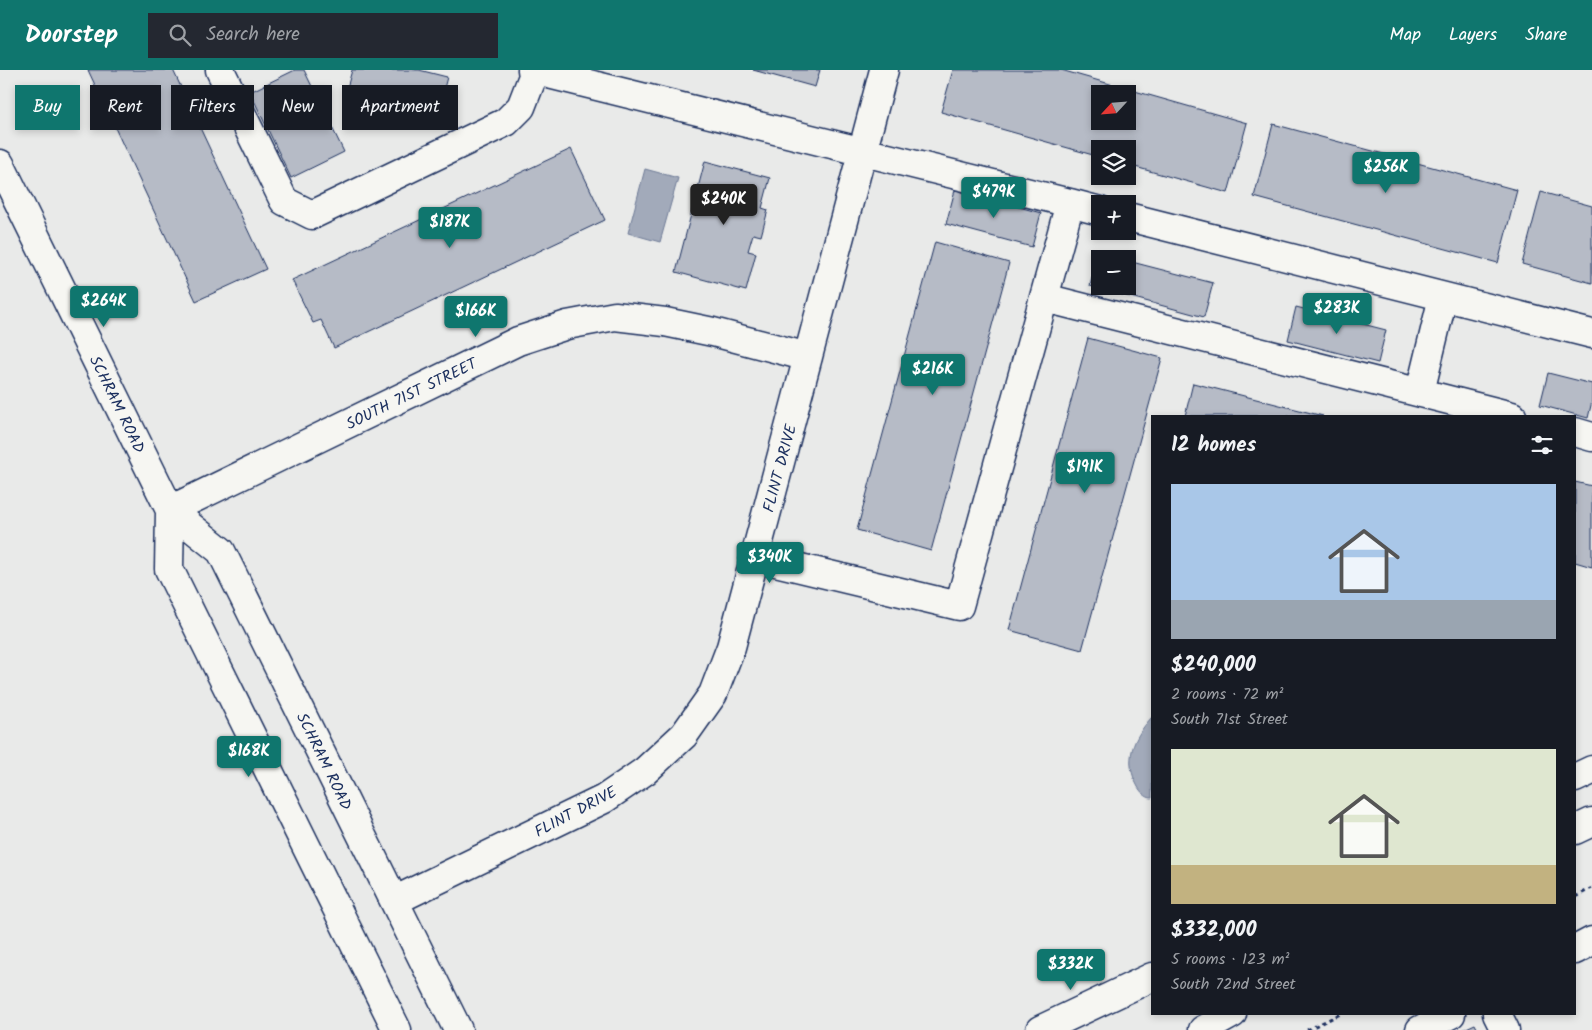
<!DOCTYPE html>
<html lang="en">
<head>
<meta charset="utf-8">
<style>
  body { margin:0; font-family:Kalam,sans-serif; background:#242831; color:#f1f3f6; height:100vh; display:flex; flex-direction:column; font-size:19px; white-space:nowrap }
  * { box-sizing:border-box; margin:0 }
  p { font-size:16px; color:#9ea1a6 }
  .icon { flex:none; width:28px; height:28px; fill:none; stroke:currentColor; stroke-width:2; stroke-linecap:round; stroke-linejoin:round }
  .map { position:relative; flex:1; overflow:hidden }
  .side { position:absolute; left:1151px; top:345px; width:425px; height:600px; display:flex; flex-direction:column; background:#171b24; border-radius:0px; box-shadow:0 2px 8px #0003 }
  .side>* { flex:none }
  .banner { position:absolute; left:15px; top:15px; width:475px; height:45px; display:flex; gap:10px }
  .needle { width:32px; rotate:244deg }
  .fabs { position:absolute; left:1091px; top:15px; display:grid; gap:10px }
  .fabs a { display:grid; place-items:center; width:45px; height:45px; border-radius:0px; background:#171b24; box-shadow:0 2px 8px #0003; font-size:25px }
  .price { position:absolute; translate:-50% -42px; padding:0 11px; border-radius:5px; background:#0f766e; color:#fff; font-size:16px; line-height:32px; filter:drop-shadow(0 1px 2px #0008) }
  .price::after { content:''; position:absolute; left:50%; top:30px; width:15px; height:11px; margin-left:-8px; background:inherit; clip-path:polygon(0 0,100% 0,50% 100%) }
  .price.active { background:#222; color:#fff }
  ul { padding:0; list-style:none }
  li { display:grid; align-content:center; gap:10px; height:265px; padding:0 20px }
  li span { display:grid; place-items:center; height:155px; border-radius:0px; color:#555 }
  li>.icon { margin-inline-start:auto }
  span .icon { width:90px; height:90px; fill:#fffc; stroke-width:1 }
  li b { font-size:21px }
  h2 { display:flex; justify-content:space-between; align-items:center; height:60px; padding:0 20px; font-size:21px }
  .chip { padding:0 18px; border-radius:0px; background:#171b24; box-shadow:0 2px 8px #0003; font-size:18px; line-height:45px }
  .chip.active { background:#0f766e; color:#fff }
  header { display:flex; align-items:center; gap:30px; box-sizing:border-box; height:70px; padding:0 25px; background:#0f766e; color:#fff }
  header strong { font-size:24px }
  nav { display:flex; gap:28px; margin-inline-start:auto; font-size:18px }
  .search { width:350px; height:45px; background:#242831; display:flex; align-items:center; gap:12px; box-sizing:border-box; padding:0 18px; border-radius:0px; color:#9ea1a6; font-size:19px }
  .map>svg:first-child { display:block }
  .water { fill:#a2aaba; stroke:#6c7995 }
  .building { fill:#b6bbc6; stroke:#1b2f5e; fill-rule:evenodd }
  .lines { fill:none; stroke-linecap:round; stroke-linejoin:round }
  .minor-casing { stroke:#1b2f5e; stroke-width:31 }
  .path { stroke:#1b2f5e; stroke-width:3; stroke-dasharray:4 4; stroke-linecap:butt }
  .minor { stroke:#f6f6f2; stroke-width:28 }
  .labels { text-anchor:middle; stroke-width:4; stroke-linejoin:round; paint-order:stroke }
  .street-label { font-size:16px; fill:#1b2f5e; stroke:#f6f6f2 }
</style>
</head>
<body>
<header>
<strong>Doorstep</strong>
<div class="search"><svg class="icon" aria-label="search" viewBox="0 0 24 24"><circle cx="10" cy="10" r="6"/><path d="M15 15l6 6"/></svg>Search here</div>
<nav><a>Map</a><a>Layers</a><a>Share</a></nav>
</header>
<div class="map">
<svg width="1592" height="960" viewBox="0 0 1592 960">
  <rect width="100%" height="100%" fill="#e9eae9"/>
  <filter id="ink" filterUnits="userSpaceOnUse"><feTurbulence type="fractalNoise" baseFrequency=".02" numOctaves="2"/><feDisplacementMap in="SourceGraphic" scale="10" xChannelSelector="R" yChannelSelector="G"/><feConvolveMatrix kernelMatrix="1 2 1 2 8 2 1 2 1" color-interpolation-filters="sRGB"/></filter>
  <g filter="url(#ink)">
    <path class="water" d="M645,99L678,108L660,172L628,163Z
      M1152,647V728C1146,728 1141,722 1138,717C1123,690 1133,668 1152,647Z"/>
    <path class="building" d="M88,0H173L266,199L196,231Z
      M295,0H304L344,82L291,108L250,22Z
      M352,0H419L447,7L438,41L347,18Z
      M753,0H820L815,17Z
      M953,0H1061L1247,53L1228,123L1128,95V79H1100V87L941,42ZM1100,24H1128V51H1100Z
      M1273,54L1517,120L1498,193L1254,127Z
      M571,79L605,150L334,278L321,250L313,253L292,210Z
      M705,91L770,108L762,138L768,140L761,166L753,164L748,181L756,183L746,221L676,202Z
      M955,120L1041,143L1032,177L946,154Z
      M1541,122L1592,136V213L1522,194Z
      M935,172L1009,193L931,481L857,460Z
      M1098,183L1119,189H1100V216H1128V191L1213,213L1204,247L1090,216Z
      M1296,237L1386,260L1378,293L1288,270Z
      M1088,268L1162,288L1082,580L1009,560Z
      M1548,303L1592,314V331L1588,348L1540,335Z
      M1193,313L1323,346H1185Z
      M1575,412L1592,416V497L1575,492Z
      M1475,954L1478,960H1462Z"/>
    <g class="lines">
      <defs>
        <path id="minor" d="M220,0L284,131L312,145L506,52L521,37L535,1
          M532,0L1070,133L959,536L755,487
          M0,94L170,440L221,481L458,960
          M1070,133L1100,141
          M1128,147L1592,264
          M1045,228L1512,346
          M1420,322L1443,227
          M1575,362L1592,367
          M170,440L518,271L567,255L615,246L665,252L713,262L808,287
          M170,440L169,499L397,960
          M1575,708L1592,700
          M1575,760L1592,752
          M394,831L604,729L645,701L684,665L713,624L731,577L884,0
          M1575,880L1592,871
          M1497,944L1505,960
          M1040,960L1152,907
          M1203,960L1232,944
          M1420,960L1451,944"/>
      </defs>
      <use href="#minor" class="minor-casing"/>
      <path class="path" d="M1575,827L1592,818
        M1307,960L1340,944"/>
      <use href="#minor" class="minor"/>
    </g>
  </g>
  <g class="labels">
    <g class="street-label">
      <text transform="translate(411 323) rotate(-26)" y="6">SOUTH 71ST STREET</text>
      <text transform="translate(118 334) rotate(64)" y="6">SCHRAM ROAD</text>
      <text transform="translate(779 398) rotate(-75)" y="6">FLINT DRIVE</text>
      <text transform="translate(325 691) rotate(64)" y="6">SCHRAM ROAD</text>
      <text transform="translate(575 741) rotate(-28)" y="6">FLINT DRIVE</text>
    </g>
  </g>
</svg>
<div class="fabs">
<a><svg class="needle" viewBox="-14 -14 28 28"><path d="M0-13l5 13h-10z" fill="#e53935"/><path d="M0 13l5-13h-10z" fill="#9ea1a6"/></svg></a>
<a><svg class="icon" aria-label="layers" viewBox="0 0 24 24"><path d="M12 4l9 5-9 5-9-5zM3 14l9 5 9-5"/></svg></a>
<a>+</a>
<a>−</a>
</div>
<b class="price" style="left:1386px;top:124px">$256K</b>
<b class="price" style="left:994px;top:149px">$479K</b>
<b class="price active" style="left:724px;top:156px">$240K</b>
<b class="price" style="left:450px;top:179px">$187K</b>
<b class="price" style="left:104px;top:258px">$264K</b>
<b class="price" style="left:1337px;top:265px">$283K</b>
<b class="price" style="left:476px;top:268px">$166K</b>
<b class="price" style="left:933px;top:326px">$216K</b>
<b class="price" style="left:1085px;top:424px">$191K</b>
<b class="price" style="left:770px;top:514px">$340K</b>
<b class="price" style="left:249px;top:708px">$168K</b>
<b class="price" style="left:1071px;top:921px">$332K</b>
<div class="banner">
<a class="chip active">Buy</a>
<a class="chip">Rent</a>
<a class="chip">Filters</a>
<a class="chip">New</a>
<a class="chip">Apartment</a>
</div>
<section class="side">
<h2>12 homes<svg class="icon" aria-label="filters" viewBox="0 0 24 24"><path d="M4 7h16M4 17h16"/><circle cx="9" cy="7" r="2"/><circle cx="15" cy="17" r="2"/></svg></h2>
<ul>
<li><span style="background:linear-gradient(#a9c7e8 75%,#9aa5b1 0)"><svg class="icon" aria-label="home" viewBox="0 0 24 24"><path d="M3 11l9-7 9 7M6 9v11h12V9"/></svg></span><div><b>$240,000</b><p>2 rooms · 72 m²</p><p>South 71st Street</p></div></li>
<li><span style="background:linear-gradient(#dfe7d0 75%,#c2b280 0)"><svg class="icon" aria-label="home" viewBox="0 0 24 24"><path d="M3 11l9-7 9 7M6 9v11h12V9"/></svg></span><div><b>$332,000</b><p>5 rooms · 123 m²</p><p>South 72nd Street</p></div></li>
</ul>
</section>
</div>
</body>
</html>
